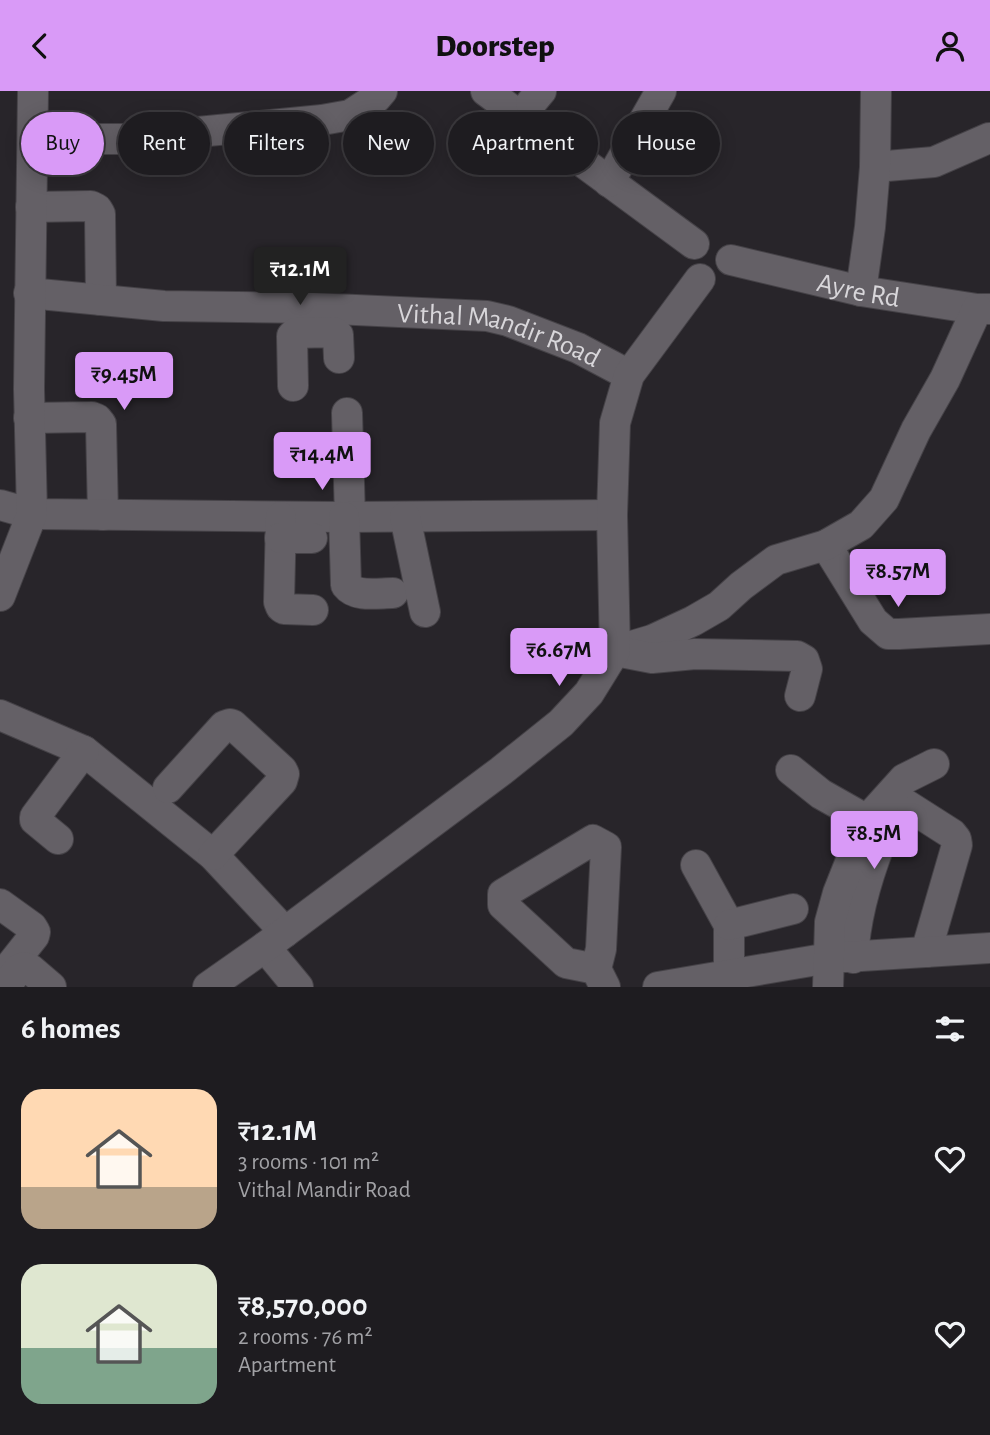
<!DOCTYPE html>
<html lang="en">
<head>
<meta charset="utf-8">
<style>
  body { margin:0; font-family:"Alegreya Sans",sans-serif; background:#262529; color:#f1f3f6; height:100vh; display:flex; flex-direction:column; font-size:26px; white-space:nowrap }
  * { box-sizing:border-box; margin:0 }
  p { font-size:23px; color:#a1a1a5 }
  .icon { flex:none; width:38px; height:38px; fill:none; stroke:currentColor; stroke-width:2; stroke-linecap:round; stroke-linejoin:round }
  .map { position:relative; height:896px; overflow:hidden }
  .drawer { display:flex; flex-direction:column; background:#1e1c20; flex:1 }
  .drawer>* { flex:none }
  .top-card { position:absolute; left:21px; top:21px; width:948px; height:63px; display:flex; gap:14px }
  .price { position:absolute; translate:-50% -60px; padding:0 16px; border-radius:7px; background:#d99af7; color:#111; font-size:23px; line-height:46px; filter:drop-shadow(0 2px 4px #0008) }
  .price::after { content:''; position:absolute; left:50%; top:42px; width:21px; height:16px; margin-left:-10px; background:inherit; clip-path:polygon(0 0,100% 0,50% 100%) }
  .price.current { background:#222; color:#fff }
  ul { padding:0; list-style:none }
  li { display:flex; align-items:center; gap:21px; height:175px; padding:0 21px }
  li span { display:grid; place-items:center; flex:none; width:196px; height:140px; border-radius:21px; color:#555 }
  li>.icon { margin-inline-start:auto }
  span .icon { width:84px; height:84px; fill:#fffc; stroke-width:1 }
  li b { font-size:30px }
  h2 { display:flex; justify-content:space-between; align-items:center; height:84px; padding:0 21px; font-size:30px }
  .chip { padding:0 24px; border-radius:32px; background:#1e1c20; box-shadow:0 4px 18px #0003,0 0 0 2px #3c3a3e; font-size:24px; line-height:63px }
  .chip.current { background:#d99af7; color:#111 }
  header { display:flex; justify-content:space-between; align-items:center; height:91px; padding:0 21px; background:#d99af7; color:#111; font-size:32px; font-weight:800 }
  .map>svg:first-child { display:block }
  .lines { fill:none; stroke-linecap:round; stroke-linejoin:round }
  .minor-casing { stroke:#454247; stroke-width:32 }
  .minor { stroke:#646066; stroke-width:30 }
  .labels { text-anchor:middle; stroke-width:6; stroke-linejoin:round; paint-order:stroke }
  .street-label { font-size:28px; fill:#d8d6da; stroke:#100f11 }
</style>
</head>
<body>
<header><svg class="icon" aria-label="back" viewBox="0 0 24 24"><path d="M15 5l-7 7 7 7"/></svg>Doorstep<svg class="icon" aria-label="person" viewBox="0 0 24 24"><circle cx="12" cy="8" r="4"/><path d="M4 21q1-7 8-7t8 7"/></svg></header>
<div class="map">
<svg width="990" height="896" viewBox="0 0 990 896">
  <rect width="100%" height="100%" fill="#28252a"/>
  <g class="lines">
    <defs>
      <g id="minor">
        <path d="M486,0L694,153"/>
        <path d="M531,12L541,0"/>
        <path d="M33,48H125L322,29L350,24L376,7L382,0"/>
        <path d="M875,76L934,71L989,47"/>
        <path d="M609,91L661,0"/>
        <path d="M31,116L91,115L97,118L100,123L101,209"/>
        <path id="s1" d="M731,169L861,200L977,218H990"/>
        <path d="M861,200L870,136L875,76L876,0"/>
        <path id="s2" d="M29,202L164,215L312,217L487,225L508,230L578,257L629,284"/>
        <path d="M293,295L292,245L295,242L334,241L338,244L339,267"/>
        <path d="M347,322L350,426"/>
        <path d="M29,327L92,326L97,328L101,333L103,424"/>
        <path d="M0,414L32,423L344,426L612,424"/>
        <path d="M281,426L279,511L281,516L284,518L313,519"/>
        <path d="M344,426L346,494C356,507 378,502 393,502"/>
        <path d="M405,426L425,521"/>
        <path d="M280,447H312"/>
        <path d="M826,454L873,530L888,543H899L990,538"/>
        <path d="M0,505L32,423L29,298L33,0"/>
        <path d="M615,560L652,549L693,530L719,515L741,495L776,469L826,454L861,434L884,408L916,339L945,288L977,218"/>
        <path d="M626,562L652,567L695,563L797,565L804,569L807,578L800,605"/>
        <path d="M0,624L84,660L213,764L285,841"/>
        <path d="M791,679L821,703L867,729"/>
        <path d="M168,697L224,635L230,633L233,634L282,679L284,683L282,690L213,764"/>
        <path d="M58,748L35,729V726L84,660"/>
        <path d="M696,774L729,834V884"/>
        <path d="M0,813L32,836L35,841L34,845L0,888"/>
        <path d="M729,834L793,818"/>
        <path d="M265,856L298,896"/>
        <path d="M853,867C855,828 866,789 880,753C885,739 889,725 900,714L905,713L952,743L956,748L957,754L926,861"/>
        <path d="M596,878L601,858L606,756L593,749L503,803V814L566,872L596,878L605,896"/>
        <path d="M5,896L18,879L24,876L30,878L51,896"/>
        <path d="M208,896L265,856L501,680L561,632L589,602L615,560L612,424L615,332L629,284L700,188"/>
        <path d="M658,896L829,867L990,857"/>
        <path d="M828,896L830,831L838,802L867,729L904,688L934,673"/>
      </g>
    </defs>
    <use href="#minor" class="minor-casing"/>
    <use href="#minor" class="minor"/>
  </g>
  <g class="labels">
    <g class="street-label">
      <text dy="10" stroke="none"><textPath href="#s1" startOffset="131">Ayre Rd</textPath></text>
      <text dy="10" stroke="none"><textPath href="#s2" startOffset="474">Vithal Mandir Road</textPath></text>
    </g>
  </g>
</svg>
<b class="price current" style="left:300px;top:216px">₹12.1M</b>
<b class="price" style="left:124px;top:321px">₹9.45M</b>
<b class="price" style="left:322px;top:401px">₹14.4M</b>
<b class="price" style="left:898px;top:518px">₹8.57M</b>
<b class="price" style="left:559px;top:597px">₹6.67M</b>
<b class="price" style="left:874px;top:780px">₹8.5M</b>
<div class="top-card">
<a class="chip current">Buy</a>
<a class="chip">Rent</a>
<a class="chip">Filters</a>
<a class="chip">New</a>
<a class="chip">Apartment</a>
<a class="chip">House</a>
</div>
</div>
<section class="drawer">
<h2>6 homes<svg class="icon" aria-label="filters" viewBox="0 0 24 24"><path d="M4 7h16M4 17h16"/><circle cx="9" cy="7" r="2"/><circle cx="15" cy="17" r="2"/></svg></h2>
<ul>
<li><span style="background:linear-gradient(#ffd9b3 70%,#b9a48a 0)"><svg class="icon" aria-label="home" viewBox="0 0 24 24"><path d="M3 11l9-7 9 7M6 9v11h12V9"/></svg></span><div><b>₹12.1M</b><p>3 rooms · 101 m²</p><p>Vithal Mandir Road</p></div><svg class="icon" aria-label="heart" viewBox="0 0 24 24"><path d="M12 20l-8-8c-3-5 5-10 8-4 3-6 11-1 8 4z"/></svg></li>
<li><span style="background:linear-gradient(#dfe7d0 60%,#7fa58c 0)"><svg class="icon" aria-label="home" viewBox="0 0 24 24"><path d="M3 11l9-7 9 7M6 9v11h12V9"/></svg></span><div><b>₹8,570,000</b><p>2 rooms · 76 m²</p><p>Apartment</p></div><svg class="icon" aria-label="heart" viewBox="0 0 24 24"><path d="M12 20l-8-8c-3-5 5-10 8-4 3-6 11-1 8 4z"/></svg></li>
</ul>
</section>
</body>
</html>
